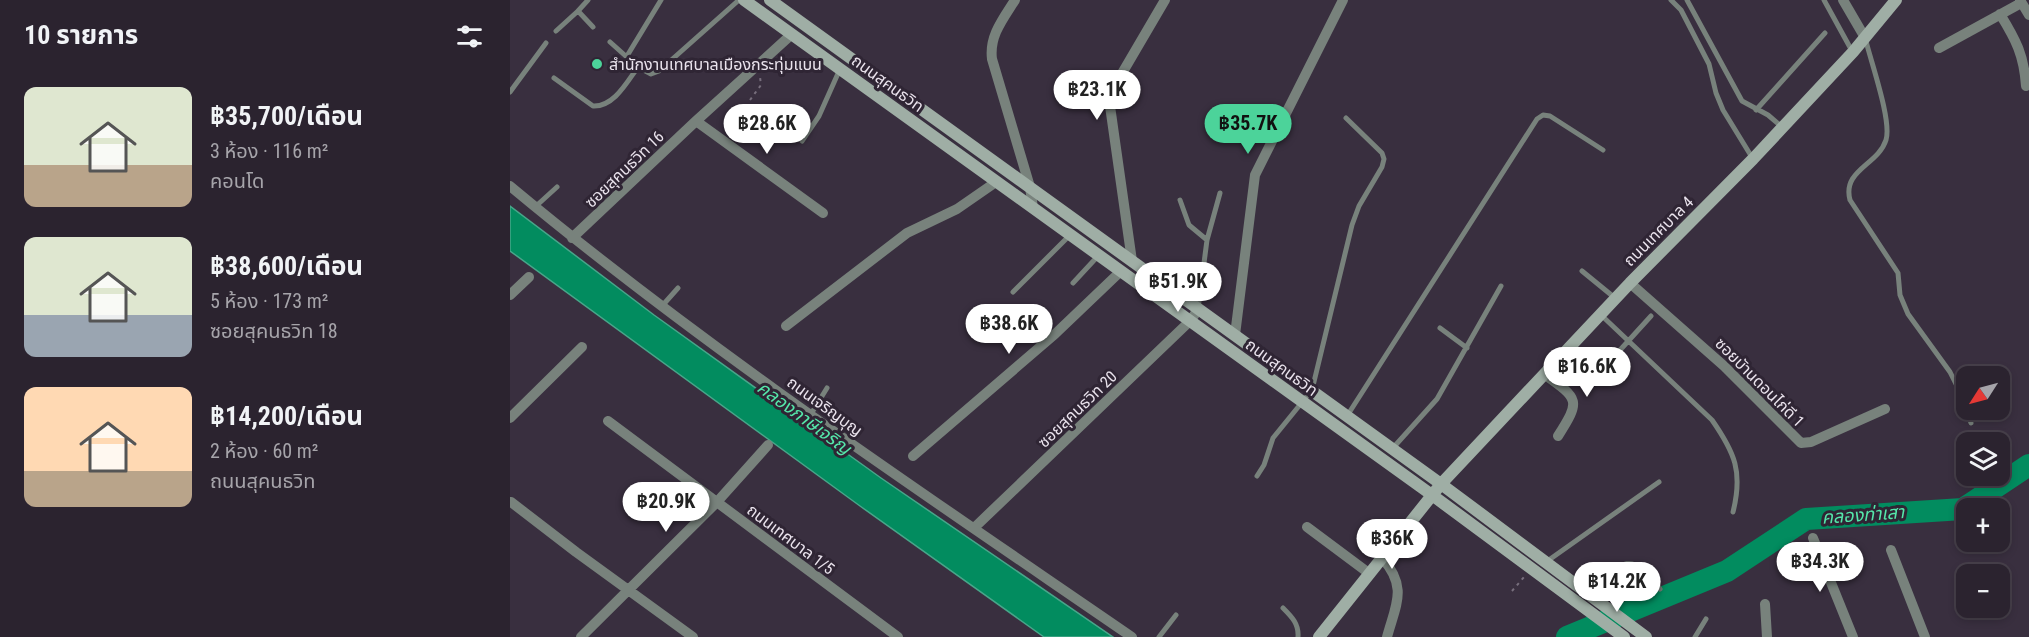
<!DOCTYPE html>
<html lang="th">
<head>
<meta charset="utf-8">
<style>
  body { margin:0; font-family:"Roboto Condensed","Noto Sans Thai",sans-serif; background:#372f3b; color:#f1f3f6; height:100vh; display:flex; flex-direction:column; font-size:22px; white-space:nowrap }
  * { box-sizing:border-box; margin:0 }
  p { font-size:20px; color:#a6a4aa }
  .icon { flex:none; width:33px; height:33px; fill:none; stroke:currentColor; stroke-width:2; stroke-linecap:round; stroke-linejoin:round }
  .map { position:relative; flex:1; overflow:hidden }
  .panel { display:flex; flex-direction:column; background:#2b232f; width:510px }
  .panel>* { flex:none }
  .needle { width:39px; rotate:234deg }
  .controls { position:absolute; left:1446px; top:366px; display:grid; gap:12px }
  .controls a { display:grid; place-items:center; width:54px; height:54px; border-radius:12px; background:#2b232f; box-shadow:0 3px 9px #0003,0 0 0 2px #47404b; font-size:30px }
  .price { position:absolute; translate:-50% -51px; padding:0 14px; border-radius:21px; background:#fff; color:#222; font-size:20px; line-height:39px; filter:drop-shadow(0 2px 3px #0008) }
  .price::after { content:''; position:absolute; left:50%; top:36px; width:18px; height:14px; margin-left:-9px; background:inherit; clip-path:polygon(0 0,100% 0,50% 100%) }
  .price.selected { background:#4cd39a; color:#111 }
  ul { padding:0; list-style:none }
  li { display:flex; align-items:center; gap:18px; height:150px; padding:0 24px }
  li span { display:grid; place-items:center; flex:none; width:168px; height:120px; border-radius:12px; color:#555 }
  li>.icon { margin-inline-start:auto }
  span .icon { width:72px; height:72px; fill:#fffc; stroke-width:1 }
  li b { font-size:26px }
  h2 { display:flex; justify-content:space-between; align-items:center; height:72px; padding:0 24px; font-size:26px }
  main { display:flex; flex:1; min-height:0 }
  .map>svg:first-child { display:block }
  .water { fill:#028c5f; stroke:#48a68a; stroke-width:1.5 }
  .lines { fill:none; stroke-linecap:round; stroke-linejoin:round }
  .river { stroke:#028c5f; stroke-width:22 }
  .path { stroke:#786f7d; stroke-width:2; stroke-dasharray:3 4.5; stroke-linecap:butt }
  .lane { stroke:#78827c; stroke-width:5 }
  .street { stroke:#78827c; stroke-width:10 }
  .secondary { stroke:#9faea5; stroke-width:12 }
  .poi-dot { fill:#4cd39a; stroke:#2f2534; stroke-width:2 }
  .labels { text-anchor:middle; stroke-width:6; stroke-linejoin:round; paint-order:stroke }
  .poi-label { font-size:16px; fill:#eae3ed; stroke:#2f2534; text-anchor:start }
  .street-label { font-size:16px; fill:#eae3ed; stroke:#2f2534 }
  .water-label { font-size:18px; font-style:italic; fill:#55e7aa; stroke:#2f2534 }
</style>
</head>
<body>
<main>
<section class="panel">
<h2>10 รายการ<svg class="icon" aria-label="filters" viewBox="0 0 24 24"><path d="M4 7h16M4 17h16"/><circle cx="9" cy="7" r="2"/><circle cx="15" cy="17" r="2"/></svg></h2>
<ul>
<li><span style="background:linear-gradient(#dfe7d0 65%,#b9a48a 0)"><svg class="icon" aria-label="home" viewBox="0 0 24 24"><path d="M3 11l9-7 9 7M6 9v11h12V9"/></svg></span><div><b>฿35,700/เดือน</b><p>3 ห้อง · 116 m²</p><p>คอนโด</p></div></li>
<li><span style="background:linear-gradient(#dfe7d0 65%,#9aa5b1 0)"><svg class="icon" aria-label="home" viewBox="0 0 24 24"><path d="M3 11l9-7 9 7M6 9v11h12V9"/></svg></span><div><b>฿38,600/เดือน</b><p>5 ห้อง · 173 m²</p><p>ซอยสุคนธวิท 18</p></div></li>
<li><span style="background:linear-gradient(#ffd9b3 70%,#b9a48a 0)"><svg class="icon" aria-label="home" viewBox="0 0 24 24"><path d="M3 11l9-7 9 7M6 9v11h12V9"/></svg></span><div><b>฿14,200/เดือน</b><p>2 ห้อง · 60 m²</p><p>ถนนสุคนธวิท</p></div></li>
</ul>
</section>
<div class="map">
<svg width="1519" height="637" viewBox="0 0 1519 637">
  <rect width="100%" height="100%" fill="#392f3f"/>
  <path class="water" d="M0,206L144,315L371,478L603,637H534L350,506L0,251Z"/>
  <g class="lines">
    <path class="river" d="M1057,637L1217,571L1296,519L1453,509L1519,465"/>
    <path class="path" d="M240,100L251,85L250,77
      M1002,591L1014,577"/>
    <path class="lane" d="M78,0L68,11L83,27
      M1161,0L1171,10L1199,64L1206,93L1213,110L1243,159
      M1177,0L1232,101L1258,115L1272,127
      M1314,0L1342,51
      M46,31L68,11
      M1356,41C1361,62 1382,121 1376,140C1368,165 1332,170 1340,200L1388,273L1390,295L1398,314L1440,372L1451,394L1461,423
      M100,42L128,67L141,74L149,71L229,0
      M117,56L151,0
      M44,78L83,106C104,107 117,82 128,67
      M0,92L36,43
      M1246,110L1315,33
      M292,141L309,116L330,69
      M670,200L679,225L697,240
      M25,207L47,187
      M1072,271L1105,298
      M563,283L588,256
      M503,292L559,236
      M152,306L168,288
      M688,309L697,240L710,193
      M1090,314L1202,420C1225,453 1233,472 1223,512
      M930,328L957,348
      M1091,371L1141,316
      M301,414L317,388
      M837,416L1027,119L1033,115L1040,116L1093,150
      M882,449L927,399L991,286
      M747,476L754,465L763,438L802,390L842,225L849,206L872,167L874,159L872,153L836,118
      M1036,562L1149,482
      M1081,596C1109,564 1119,546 1150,589
      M773,608C782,617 789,624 788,637
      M649,637L666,615
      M1185,637L1196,619"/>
    <path class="street" d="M505,0C493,19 479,36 482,59L520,187L523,208
      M1333,0L1354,36
      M1510,0L1519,15
      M1490,14C1506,40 1514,55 1516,86
      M1429,48L1511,3
      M186,121L313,213
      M0,186C197,350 411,492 622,637
      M62,238L186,121L282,34
      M622,261L599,99L604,87L655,0
      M1120,283L1214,366L1291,443L1301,442L1375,409
      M0,295L19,277
      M276,326L397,233L447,209L486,182
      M725,335L745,175L833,0
      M1034,374C1069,399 1071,400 1048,436
      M0,418L72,347
      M98,421L388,637
      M403,456L545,334L611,271
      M1,502L66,552L183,637
      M797,527L860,574
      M464,528L680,321L685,314
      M1303,538L1343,637
      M1381,550L1415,637
      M872,558C898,587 886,604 877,637
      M1255,604L1257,637
      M71,637L207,502L258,445"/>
    <path class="secondary" d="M234,0L922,495L1114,637
      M260,0L931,484L1136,637
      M809,637L931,484L1120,283L1243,159L1343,52L1386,0"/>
  </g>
  <circle class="poi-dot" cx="87" cy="64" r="6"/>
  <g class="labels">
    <g class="poi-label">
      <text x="99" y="70">สำนักงานเทศบาลเมืองกระทุ่มแบน</text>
    </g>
    <g class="street-label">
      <text transform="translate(378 83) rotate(36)" y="6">ถนนสุคนธวิท</text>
      <text transform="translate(114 169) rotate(-44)" y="6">ซอยสุคนธวิท 16</text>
      <text transform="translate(1148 231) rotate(-45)" y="6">ถนนเทศบาล 4</text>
      <text transform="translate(772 367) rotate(36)" y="6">ถนนสุคนธวิท</text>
      <text transform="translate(1250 382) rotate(45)" y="6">ซอยบัานดอนไก่ดี 1</text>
      <text transform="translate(315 406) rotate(36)" y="6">ถนนเจริญบุญ</text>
      <text transform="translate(567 409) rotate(-44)" y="6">ซอยสุคนธวิท 20</text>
      <text transform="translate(281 539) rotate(37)" y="6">ถนนเทศบาล 1/5</text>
    </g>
    <g class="water-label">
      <text transform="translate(294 418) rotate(36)" y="6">คลองภาษีเจริญ</text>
      <text transform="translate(1353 515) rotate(-4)" y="6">คลองท่าเสา</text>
    </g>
  </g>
</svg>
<div class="controls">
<a><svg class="needle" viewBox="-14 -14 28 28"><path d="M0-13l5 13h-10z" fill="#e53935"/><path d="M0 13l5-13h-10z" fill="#a6a4aa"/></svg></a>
<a><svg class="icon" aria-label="layers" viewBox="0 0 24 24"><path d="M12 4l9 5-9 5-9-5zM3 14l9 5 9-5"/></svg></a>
<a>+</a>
<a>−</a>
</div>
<b class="price" style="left:587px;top:121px">฿23.1K</b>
<b class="price" style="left:257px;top:155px">฿28.6K</b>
<b class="price selected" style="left:738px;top:155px">฿35.7K</b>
<b class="price" style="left:668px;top:313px">฿51.9K</b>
<b class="price" style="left:499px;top:355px">฿38.6K</b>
<b class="price" style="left:1077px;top:398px">฿16.6K</b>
<b class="price" style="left:156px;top:533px">฿20.9K</b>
<b class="price" style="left:882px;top:570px">฿36K</b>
<b class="price" style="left:1310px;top:593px">฿34.3K</b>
<b class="price" style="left:1107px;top:613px">฿14.2K</b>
</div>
</main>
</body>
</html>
